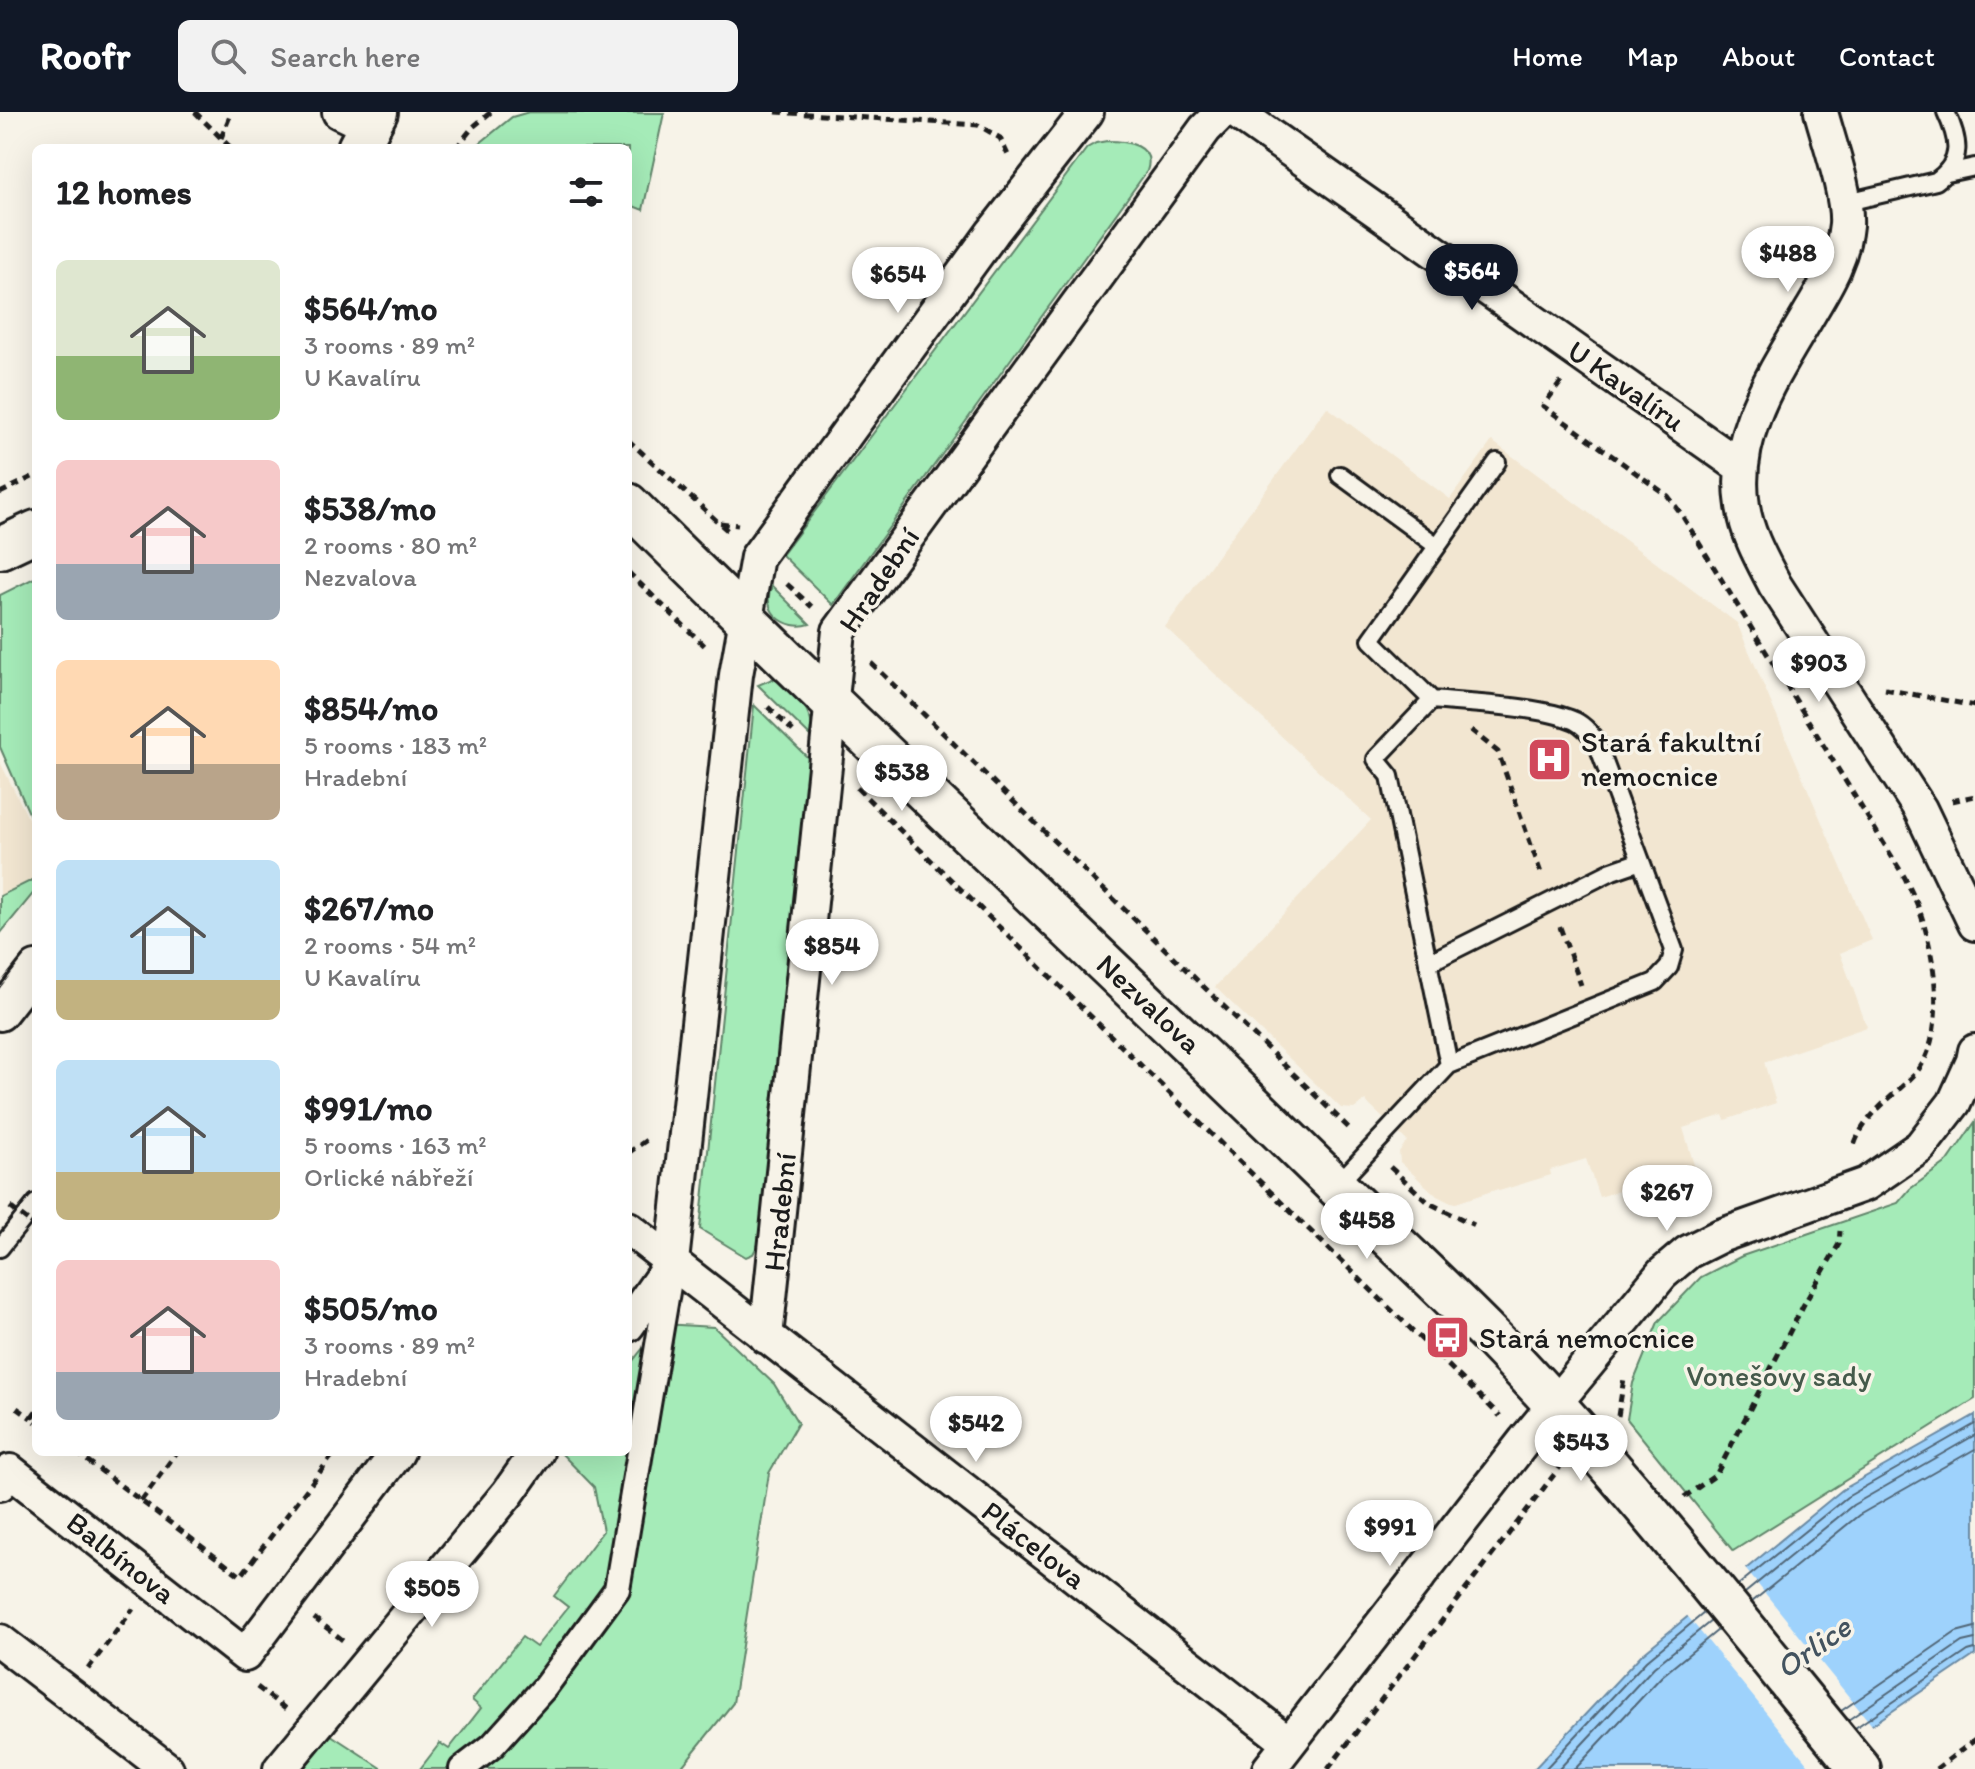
<!DOCTYPE html>
<html lang="en">
<head>
<meta charset="utf-8">
<style>
  body { margin:0; font-family:Itim,sans-serif; background:#f2f2f2; color:#202124; height:100vh; display:flex; flex-direction:column; font-size:30px; white-space:nowrap }
  * { box-sizing:border-box; margin:0 }
  p { font-size:26px; color:#757577 }
  .icon { flex:none; width:44px; height:44px; fill:none; stroke:currentColor; stroke-width:2; stroke-linecap:round; stroke-linejoin:round }
  .map { position:relative; flex:1; overflow:hidden }
  .details { position:absolute; left:32px; top:32px; width:600px; height:1312px; display:flex; flex-direction:column; background:#fff; border-radius:12px; box-shadow:0 8px 32px #0002 }
  .details>* { flex:none }
  .price { position:absolute; translate:-50% -68px; padding:0 18px; border-radius:28px; background:#fff; color:#222; font-size:26px; line-height:52px; filter:drop-shadow(0 2px 4px #0008) }
  .price::after { content:''; position:absolute; left:50%; top:48px; width:24px; height:18px; margin-left:-12px; background:inherit; clip-path:polygon(0 0,100% 0,50% 100%) }
  .price.on { background:#111827; color:#fff }
  ul { padding:0; list-style:none }
  li { display:flex; align-items:center; gap:24px; height:200px; padding:0 24px }
  li span { display:grid; place-items:center; flex:none; width:224px; height:160px; border-radius:12px; color:#555 }
  li>.icon { margin-inline-start:auto }
  span .icon { width:96px; height:96px; fill:#fffc; stroke-width:1 }
  li b { font-size:34px }
  h2 { display:flex; justify-content:space-between; align-items:center; height:96px; padding:0 24px; font-size:34px }
  header { display:flex; align-items:center; gap:48px; box-sizing:border-box; height:112px; padding:0 40px; background:#111827; color:#fff }
  header strong { font-size:38px }
  nav { display:flex; gap:44px; margin-inline-start:auto; font-size:28px }
  .search { width:560px; height:72px; background:#f2f2f2; display:flex; align-items:center; gap:20px; box-sizing:border-box; padding:0 28px; border-radius:12px; color:#757577; font-size:30px }
  .map>svg:first-child { display:block }
  .built { fill:#f2e6d1 }
  .green { fill:#a5ebb8; stroke:#60846a; stroke-width:2 }
  .water { fill:#9ed2fc; stroke:#6a89a2; stroke-width:2 }
  .pier { fill:#f7f3e8 }
  .lines { fill:none; stroke-linecap:round; stroke-linejoin:round }
  .shore { stroke:#506576; stroke-width:2 }
  .service-casing { stroke:#1c1c1c; stroke-width:22 }
  .pedestrian-casing { stroke:#1c1c1c; stroke-width:30 }
  .minor-casing { stroke:#1c1c1c; stroke-width:38 }
  .tertiary-casing { stroke:#1c1c1c; stroke-width:46 }
  .path { stroke:#1c1c1c; stroke-width:5; stroke-dasharray:8 6; stroke-linecap:butt }
  .service { stroke:#f7f3e8; stroke-width:16 }
  .pedestrian { stroke:#f7f3e8; stroke-width:24 }
  .minor { stroke:#f7f3e8; stroke-width:32 }
  .tertiary { stroke:#f7f3e8; stroke-width:40 }
  .path-bridge { stroke:#1c1c1c; stroke-width:5; stroke-dasharray:8 6; stroke-linecap:butt }
  .labels { text-anchor:middle; stroke-width:7; stroke-linejoin:round; paint-order:stroke }
  .street-label { font-size:30px; fill:#1c1c1c; stroke:#f7f3e8 }
  .poi-label { font-size:30px; fill:#1c1c1c; stroke:#f7f3e8; text-anchor:start }
  .park-label { font-size:30px; fill:#455a4b; stroke:#f7f3e8 }
  .water-label { font-size:32px; font-style:italic; fill:#43535f; stroke:#f7f3e8 }
</style>
</head>
<body>
<header>
<strong>Roofr</strong>
<div class="search"><svg class="icon" aria-label="search" viewBox="0 0 24 24"><circle cx="10" cy="10" r="6"/><path d="M15 15l6 6"/></svg>Search here</div>
<nav><a>Home</a><a>Map</a><a>About</a><a>Contact</a></nav>
</header>
<div class="map">
<svg width="1975" height="1657" viewBox="0 0 1975 1657">
  <rect width="100%" height="100%" fill="#f7f3e8"/>
  <filter id="ink" filterUnits="userSpaceOnUse"><feTurbulence type="fractalNoise" baseFrequency=".0125" numOctaves="2"/><feDisplacementMap in="SourceGraphic" scale="16" xChannelSelector="R" yChannelSelector="G"/><feConvolveMatrix kernelMatrix="1 2 1 2 8 2 1 2 1" color-interpolation-filters="sRGB"/></filter>
  <g filter="url(#ink)">
    <path class="built" d="M1327,295L1450,387L1492,329L1737,511L1872,828L1840,841L1867,915L1764,950L1776,991L1725,1008L1723,1003L1683,1016L1695,1056L1599,1085L1586,1047L1550,1058L1551,1063L1499,1079L1498,1077L1456,1091L1447,1089L1437,1084L1400,1050L1399,1040L1407,1029L1365,989L1354,997L1341,996L1215,875L1371,708L1165,515Z
      M0,650L36,722V766L0,784Z"/>
    <path class="green" d="M529,0L664,1L643,98L628,92V36H474L512,5Z
      M1107,29C1127,29 1156,33 1147,59L833,493L782,443L1087,36L1096,31Z
      M36,465V717L0,635V483Z
      M772,474L810,512C787,520 759,499 772,474Z
      M772,567C795,572 815,604 813,627L758,573Z
      M754,593L809,647L761,1127L753,1142L746,1145L700,1117Z
      M36,766V778L0,822V784Z
      M1975,1010V1287L1733,1439L1627,1307L1633,1271L1658,1210L1701,1165L1742,1144L1898,1091L1910,1077L1948,1049Z
      M662,1212L714,1215L774,1272L798,1311L769,1361L733,1591L680,1657H420L440,1631L449,1637L481,1596L472,1588L522,1525L536,1535L568,1495L554,1484L603,1419L594,1375L560,1340H628V1255Z
      M325,1619L383,1657H296Z"/>
    <path class="water" d="M1975,1303V1543L1807,1657H1534L1642,1542L1842,1378Z"/>
    <path class="pier" d="M1743,1454L1875,1617L1815,1657H1812L1685,1501Z"/>
    <g class="lines">
      <path class="shore" d="M1738,1473L1847,1385L1975,1312
        M1745,1481L1853,1393L1975,1323
        M1752,1490L1859,1403L1975,1337
        M1841,1599L1956,1520L1975,1515
        M1848,1608L1962,1530L1975,1527
        M1855,1616L1968,1539L1975,1537
        M1545,1657L1647,1548L1704,1501
        M1559,1657L1654,1555L1711,1509
        M1575,1657L1662,1564L1718,1518"/>
      <defs>
        <path id="service" d="M1947,61L1975,55
          M1843,91L1936,69C1964,49 1959,28 1946,0
          M1340,363L1437,434
          M1432,588L1371,528L1497,350
          M1428,851L1612,759L1641,749
          M1337,1073L1449,953L1655,870L1669,855L1674,838L1597,631C1591,622 1585,614 1575,609C1542,594 1471,592 1432,588L1376,647L1390,664L1449,953
          M0,1136L36,1091"/>
        <path id="pedestrian" d="M462,1657L492,1634L545,1575L617,1477L671,1156"/>
        <path id="minor" d="M339,0L370,15
          M1236,0L1741,355
          M1821,0C1829,30 1848,83 1846,113C1843,145 1828,170 1812,197C1777,258 1731,320 1743,394C1747,422 1762,448 1775,473L1920,697L1975,812
          M0,902L36,856
          M628,1116L1289,1631
          M628,1213L672,1150L736,563L757,445L993,120L1087,0
          M766,1225L839,519L1205,17L1222,0
          M0,1372L10,1359L245,1543L398,1340
          M0,1529L167,1657
          M280,1657L508,1381L537,1340
          M1269,1657L1525,1328L1662,1162L1688,1140L1720,1124L1866,1072L1920,1035L1954,991L1973,949L1975,939"/>
        <path id="tertiary" d="M358,36L377,0
          M628,392C861,624 1103,846 1338,1076C1393,1130 1450,1182 1503,1237C1630,1370 1743,1515 1860,1657
          M0,436L36,419"/>
      </defs>
      <use href="#service" class="service-casing"/>
      <use href="#pedestrian" class="pedestrian-casing"/>
      <use href="#minor" class="minor-casing"/>
      <use href="#tertiary" class="tertiary-casing"/>
      <path class="path" d="M195,0L231,36
        M776,0L978,13L1000,26L1008,43
        M221,26L230,4
        M456,36L473,15L491,0
        M1561,270L1543,294L1668,384L1680,400L1905,766C1910,777 1916,788 1920,800C1935,842 1948,925 1915,962C1892,986 1862,1004 1853,1037
        M628,328L728,419
        M0,381L36,363
        M720,411L738,413
        M628,460L705,534
        M787,472L812,495
        M871,551L1351,1018
        M1885,577L1975,594
        M768,595L793,619
        M1471,618L1498,640L1542,764
        M857,676L1500,1304
        M1952,689L1975,684
        M1560,815L1581,873
        M628,1041L648,1027
        M1390,1055L1429,1091L1474,1113
        M17,1296L31,1306
        M36,1299L31,1306L36,1310
        M1618,1304L1624,1266
        M76,1340L241,1464L335,1340
        M1684,1385L1716,1363L1803,1194L1839,1132L1840,1119
        M141,1389L177,1340
        M314,1506L344,1529
        M88,1557L133,1497
        M257,1575L287,1598
        M1328,1657L1560,1355
        M1936,1657L1975,1628"/>
      <use href="#service" class="service"/>
      <use href="#pedestrian" class="pedestrian"/>
      <use href="#minor" class="minor"/>
      <use href="#tertiary" class="tertiary"/>
      <path class="path-bridge" d="M10,1095L33,1113"/>
    </g>
  </g>
  <defs>
    <symbol id="hospital-square" viewBox="-11 -11 22 22"><rect x="-9" y="-9" width="18" height="18" rx="4" fill="#d1495b" stroke="#f7f3e8"/><path d="M-5-5h3v3.5h4V-5h3V5h-3V1.5h-4V5h-3Z" fill="#fff"/></symbol>
    <symbol id="bus-square" viewBox="-11 -11 22 22"><rect x="-9" y="-9" width="18" height="18" rx="4" fill="#d1495b" stroke="#f7f3e8"/><path d="M-5-6H5V4H4V6H2V4H-2V6H-4V4H-5ZM-3.5-4V0h7V-4ZM-3.5 1.2v1.5H-2V1.2ZM2 1.2v1.5H3.5V1.2Z" fill="#fff"/></symbol>
  </defs>
  <g fill-rule="evenodd">
    <use href="#hospital-square" x="1524" y="622" width="51" height="51"/>
    <use href="#bus-square" x="1422" y="1200" width="51" height="51"/>
  </g>
  <g class="labels">
    <g class="street-label">
      <text transform="translate(1626 274) rotate(35)" y="10">U Kavalíru</text>
      <text transform="translate(879 468) rotate(-56)" y="10">Hradební</text>
      <text transform="translate(1149 892) rotate(43)" y="10">Nezvalova</text>
      <text transform="translate(780 1100) rotate(-84)" y="10">Hradební</text>
      <text transform="translate(1034 1433) rotate(38)" y="10">Plácelova</text>
      <text transform="translate(121 1446) rotate(38)" y="10">Balbínova</text>
    </g>
    <g class="poi-label">
      <text x="1581" y="640">Stará fakultní<tspan x="1581" dy="34">nemocnice</tspan></text>
      <text x="1479" y="1236">Stará nemocnice</text>
    </g>
    <g class="park-label">
      <text x="1779" y="1274">Vonešovy sady</text>
    </g>
    <g class="water-label">
      <text transform="translate(1813 1535) rotate(-35)" y="11">Orlice</text>
    </g>
  </g>
</svg>
<b class="price" style="left:1788px;top:182px">$488</b>
<b class="price on" style="left:1472px;top:200px">$564</b>
<b class="price" style="left:898px;top:203px">$654</b>
<b class="price" style="left:1819px;top:592px">$903</b>
<b class="price" style="left:902px;top:701px">$538</b>
<b class="price" style="left:832px;top:875px">$854</b>
<b class="price" style="left:1667px;top:1121px">$267</b>
<b class="price" style="left:1367px;top:1149px">$458</b>
<b class="price" style="left:976px;top:1352px">$542</b>
<b class="price" style="left:1581px;top:1371px">$543</b>
<b class="price" style="left:1390px;top:1456px">$991</b>
<b class="price" style="left:432px;top:1517px">$505</b>
<section class="details">
<h2>12 homes<svg class="icon" aria-label="filters" viewBox="0 0 24 24"><path d="M4 7h16M4 17h16"/><circle cx="9" cy="7" r="2"/><circle cx="15" cy="17" r="2"/></svg></h2>
<ul>
<li><span style="background:linear-gradient(#dfe7d0 60%,#8fb573 0)"><svg class="icon" aria-label="home" viewBox="0 0 24 24"><path d="M3 11l9-7 9 7M6 9v11h12V9"/></svg></span><div><b>$564/mo</b><p>3 rooms · 89 m²</p><p>U Kavalíru</p></div></li>
<li><span style="background:linear-gradient(#f6c9c9 65%,#9aa5b1 0)"><svg class="icon" aria-label="home" viewBox="0 0 24 24"><path d="M3 11l9-7 9 7M6 9v11h12V9"/></svg></span><div><b>$538/mo</b><p>2 rooms · 80 m²</p><p>Nezvalova</p></div></li>
<li><span style="background:linear-gradient(#ffd9b3 65%,#b9a48a 0)"><svg class="icon" aria-label="home" viewBox="0 0 24 24"><path d="M3 11l9-7 9 7M6 9v11h12V9"/></svg></span><div><b>$854/mo</b><p>5 rooms · 183 m²</p><p>Hradební</p></div></li>
<li><span style="background:linear-gradient(#bfe0f5 75%,#c2b280 0)"><svg class="icon" aria-label="home" viewBox="0 0 24 24"><path d="M3 11l9-7 9 7M6 9v11h12V9"/></svg></span><div><b>$267/mo</b><p>2 rooms · 54 m²</p><p>U Kavalíru</p></div></li>
<li><span style="background:linear-gradient(#bfe0f5 70%,#c2b280 0)"><svg class="icon" aria-label="home" viewBox="0 0 24 24"><path d="M3 11l9-7 9 7M6 9v11h12V9"/></svg></span><div><b>$991/mo</b><p>5 rooms · 163 m²</p><p>Orlické nábřeží</p></div></li>
<li><span style="background:linear-gradient(#f6c9c9 70%,#9aa5b1 0)"><svg class="icon" aria-label="home" viewBox="0 0 24 24"><path d="M3 11l9-7 9 7M6 9v11h12V9"/></svg></span><div><b>$505/mo</b><p>3 rooms · 89 m²</p><p>Hradební</p></div></li>
</ul>
</section>
</div>
</body>
</html>
